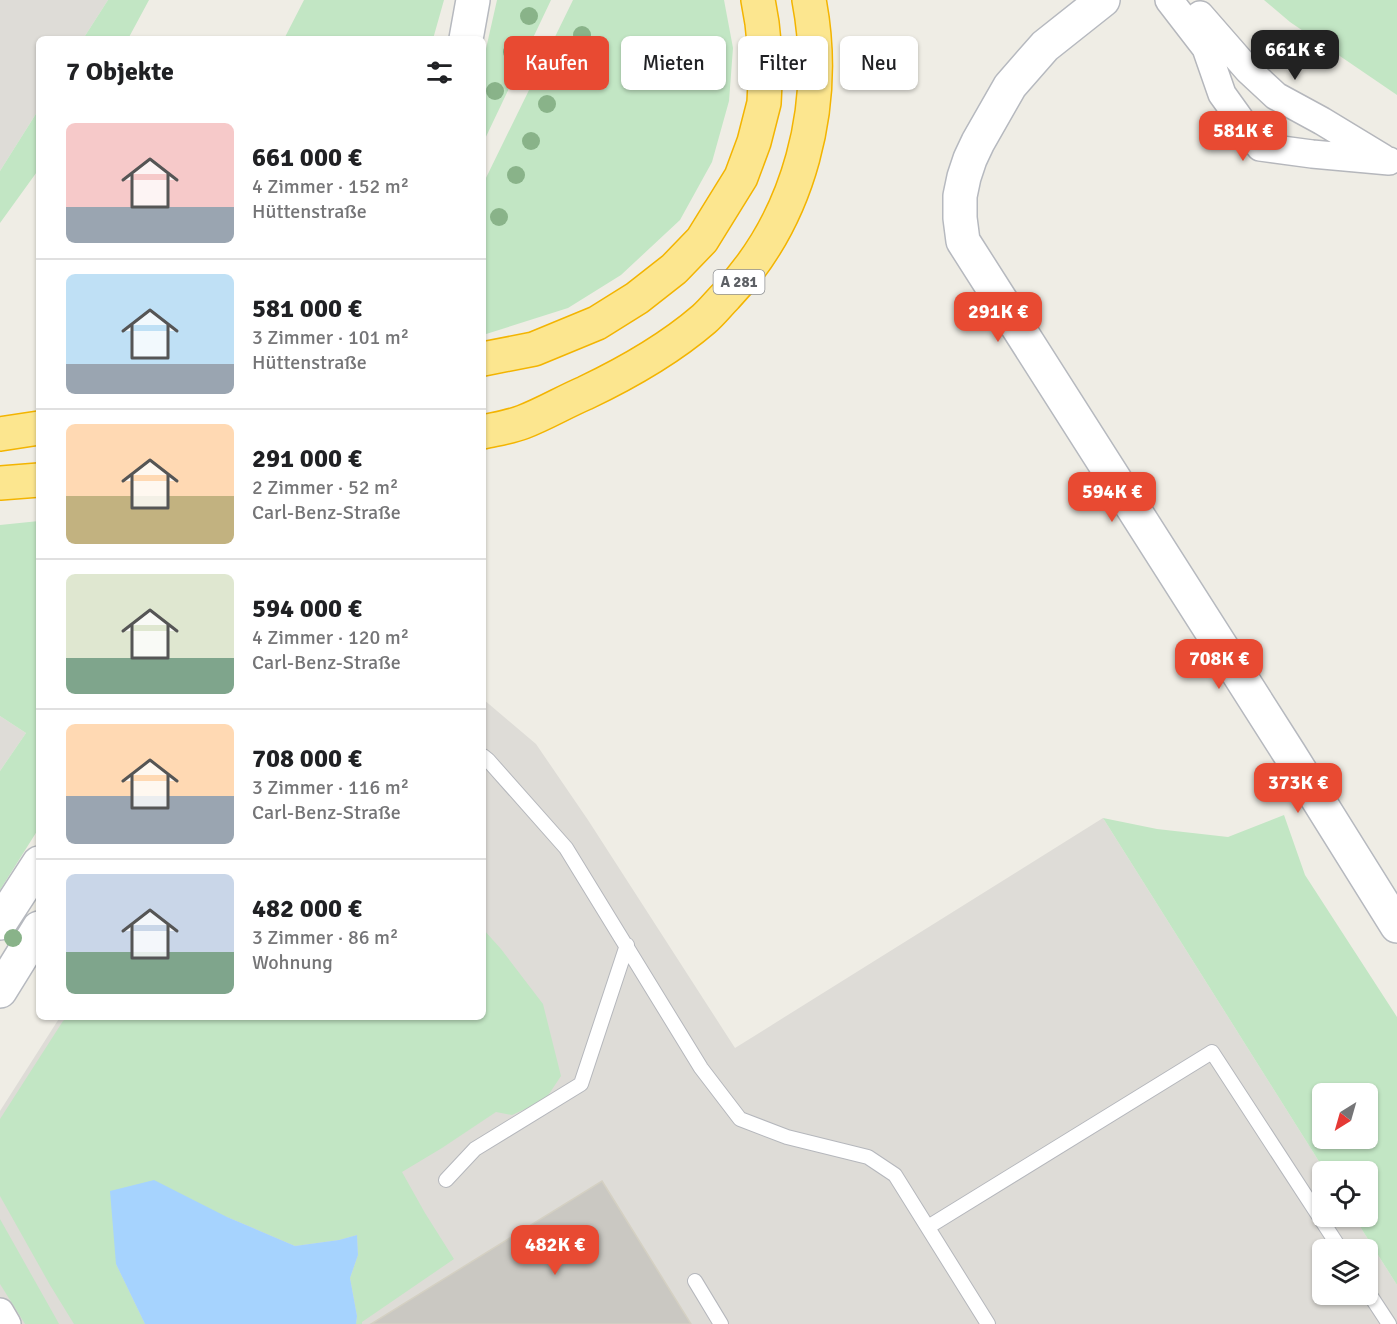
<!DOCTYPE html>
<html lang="de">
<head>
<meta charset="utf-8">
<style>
  body { margin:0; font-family:Signika,sans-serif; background:#f6f6f6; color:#202124; height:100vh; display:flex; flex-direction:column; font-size:22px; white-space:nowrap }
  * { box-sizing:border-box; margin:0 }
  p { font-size:20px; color:#757577 }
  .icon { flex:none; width:33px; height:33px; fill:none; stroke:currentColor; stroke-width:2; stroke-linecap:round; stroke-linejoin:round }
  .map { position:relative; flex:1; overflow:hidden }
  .drawer { position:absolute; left:36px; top:36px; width:450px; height:984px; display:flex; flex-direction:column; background:#fff; border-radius:9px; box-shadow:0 2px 4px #0004 }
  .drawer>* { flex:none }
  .top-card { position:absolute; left:504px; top:36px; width:570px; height:54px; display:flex; gap:12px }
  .needle { width:39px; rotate:217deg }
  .fabs { position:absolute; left:1312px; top:1083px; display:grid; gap:12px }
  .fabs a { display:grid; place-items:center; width:66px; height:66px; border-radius:9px; background:#fff; box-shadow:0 2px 4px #0004; font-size:30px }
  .price { position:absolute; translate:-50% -51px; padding:0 14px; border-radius:12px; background:#e84a32; color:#fff; font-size:20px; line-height:39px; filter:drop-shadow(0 2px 3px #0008) }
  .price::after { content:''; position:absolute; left:50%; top:36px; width:18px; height:14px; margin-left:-9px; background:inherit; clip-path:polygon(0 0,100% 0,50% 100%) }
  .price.selected { background:#222; color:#fff }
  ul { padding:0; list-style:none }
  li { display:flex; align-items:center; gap:18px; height:150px; padding:0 30px }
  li+li { border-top:2px solid #e0e0e0 }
  li span { display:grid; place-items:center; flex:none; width:168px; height:120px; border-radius:9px; color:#555 }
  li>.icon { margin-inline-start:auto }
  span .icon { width:72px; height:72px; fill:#fffc; stroke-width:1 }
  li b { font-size:26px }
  h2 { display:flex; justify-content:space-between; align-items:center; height:72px; padding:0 30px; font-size:26px }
  .chip { padding:0 21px; border-radius:9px; background:#fff; box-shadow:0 2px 4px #0004; font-size:21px; line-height:54px }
  .chip.selected { background:#e84a32; color:#fff }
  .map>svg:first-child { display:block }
  .industrial { fill:#dedcd7; fill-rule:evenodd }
  .green { fill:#c2e6c4; fill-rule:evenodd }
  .water { fill:#a6d3fe }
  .building { fill:#cac8c2; stroke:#d4d0c3; stroke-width:1.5 }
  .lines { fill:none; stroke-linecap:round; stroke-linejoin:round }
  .lane-casing { stroke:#b5b7bc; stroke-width:16 }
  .street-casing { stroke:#b5b7bc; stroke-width:30 }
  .secondary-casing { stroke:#b6b9bf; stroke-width:36 }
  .highway-casing { stroke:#f3b401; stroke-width:36 }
  .lane { stroke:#fff; stroke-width:14 }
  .street { stroke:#fff; stroke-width:27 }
  .secondary { stroke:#fff; stroke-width:33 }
  .highway { stroke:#fce68f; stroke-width:33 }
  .tree { fill:#89b389 }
  .labels { text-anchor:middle; stroke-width:4.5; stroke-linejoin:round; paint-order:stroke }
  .shield { fill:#fff; stroke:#8e9093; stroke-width:1.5 }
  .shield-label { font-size:15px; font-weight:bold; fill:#5d6065 }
</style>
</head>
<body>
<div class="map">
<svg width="1397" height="1324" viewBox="0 0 1397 1324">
  <rect width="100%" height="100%" fill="#efede5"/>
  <path class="industrial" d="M0,0H108L83,39H39V109L0,171Z
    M483,699L536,744L588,820L735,1048L1103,818L1325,1171L1323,1172V1216L1354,1217L1397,1285V1324H0V1111L60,1017H483ZM1323,1250H1368V1294H1323Z
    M0,716L26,733L0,771Z"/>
  <path class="green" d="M108,0H149L128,39H83Z
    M304,0H444L433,39H284Z
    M497,0H551L483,143V62Z
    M573,0H724L733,48L729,101L712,162L680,220L621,275L568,308L483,335V184Z
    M1264,0H1397V95L1290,22Z
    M39,109V169L0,223V171Z
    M39,521V828L0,890V771L26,733L0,716V525Z
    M1284,815L1305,875L1397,1017V1285L1354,1217L1368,1216V1172L1325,1171L1103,818L1157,829L1228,837ZM1323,1094H1368V1138H1323Z
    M483,929L501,949L543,1004L561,1076L545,1100L512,1115L496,1112L442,1148L402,1172L425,1213L454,1259L362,1322V1324H356L357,1316L350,1278L358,1255L357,1235L339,1240L295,1246L227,1217L116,1264L145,1324H74L50,1285L0,1196V1119L63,1021L68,1017H483Z
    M0,1219L58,1322L59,1324H25L0,1284Z"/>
  <path class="water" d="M154,1180L227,1217L295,1246L339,1240L357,1235L358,1255L350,1278L357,1316L356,1324H145L116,1264L110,1191Z"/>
  <path class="building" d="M602,1181L691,1324H371Z"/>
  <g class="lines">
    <defs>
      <path id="lane" d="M483,756L488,760L566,848L701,1068L740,1119L787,1137L868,1157L895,1175L988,1324
        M446,1180L475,1149L581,1084L627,945
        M928,1227L1212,1052L1341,1250
        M695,1281L721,1324
        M1368,1292L1389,1324"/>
      <path id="street" d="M1169,0L1206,48L1222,94L1260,147L1312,154L1389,161
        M1200,15L1248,70L1276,96L1322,121L1383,158
        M0,1312L7,1324"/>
      <path id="secondary" d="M1103,0L1045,46L1010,86L978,142L970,159L964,177L960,196V218L963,241L1289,753L1397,926
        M466,39L473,0
        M0,923L39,863
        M0,991L39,928"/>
      <path id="highway" d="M483,359L534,349L597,323L637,298L674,269L702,240L741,177L754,142L764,103L766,62L762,23L758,0
        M483,432C496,429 510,427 523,422C544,414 564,402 585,393C627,373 668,350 704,319C712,312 719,303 726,296C800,218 829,105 809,0
        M0,434L39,428
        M0,483L39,480"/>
    </defs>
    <use href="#lane" class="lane-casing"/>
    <use href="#street" class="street-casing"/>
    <use href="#secondary" class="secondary-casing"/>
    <use href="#highway" class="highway-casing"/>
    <use href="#lane" class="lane"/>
    <use href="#street" class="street"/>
    <use href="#secondary" class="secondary"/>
    <use href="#highway" class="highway"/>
  </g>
  <g class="tree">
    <circle cx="529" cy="16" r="9"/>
    <circle cx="582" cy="35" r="9"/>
    <circle cx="512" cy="52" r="9"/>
    <circle cx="567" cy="66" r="9"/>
    <circle cx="495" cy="91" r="9"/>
    <circle cx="547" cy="104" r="9"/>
    <circle cx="531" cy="141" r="9"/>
    <circle cx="516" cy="175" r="9"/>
    <circle cx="499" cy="217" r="9"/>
    <circle cx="13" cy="938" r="9"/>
  </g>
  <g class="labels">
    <rect class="shield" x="713.5" y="270" width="51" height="24" rx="4.5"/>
    <g class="shield-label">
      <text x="739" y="287">A 281</text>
    </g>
  </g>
</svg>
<div class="fabs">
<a><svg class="needle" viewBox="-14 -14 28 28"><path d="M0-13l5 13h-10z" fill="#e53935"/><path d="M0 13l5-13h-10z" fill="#757577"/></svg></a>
<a><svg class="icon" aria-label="locate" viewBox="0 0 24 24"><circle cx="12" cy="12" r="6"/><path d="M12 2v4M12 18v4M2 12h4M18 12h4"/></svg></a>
<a><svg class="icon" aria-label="layers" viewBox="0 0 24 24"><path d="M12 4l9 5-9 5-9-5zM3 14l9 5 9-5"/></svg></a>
</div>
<b class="price selected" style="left:1295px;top:81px">661K €</b>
<b class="price" style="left:1243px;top:162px">581K €</b>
<b class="price" style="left:998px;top:343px">291K €</b>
<b class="price" style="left:1112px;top:523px">594K €</b>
<b class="price" style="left:1219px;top:690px">708K €</b>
<b class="price" style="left:1298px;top:814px">373K €</b>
<b class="price" style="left:555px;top:1276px">482K €</b>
<div class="top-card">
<a class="chip selected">Kaufen</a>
<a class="chip">Mieten</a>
<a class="chip">Filter</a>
<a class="chip">Neu</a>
</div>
<section class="drawer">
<h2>7 Objekte<svg class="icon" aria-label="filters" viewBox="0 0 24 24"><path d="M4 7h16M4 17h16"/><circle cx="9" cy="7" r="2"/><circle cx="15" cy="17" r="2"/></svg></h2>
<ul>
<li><span style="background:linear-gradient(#f6c9c9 70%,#9aa5b1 0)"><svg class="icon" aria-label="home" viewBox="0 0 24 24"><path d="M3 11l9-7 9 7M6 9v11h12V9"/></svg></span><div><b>661 000 €</b><p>4 Zimmer · 152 m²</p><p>Hüttenstraße</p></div></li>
<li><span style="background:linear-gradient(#bfe0f5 75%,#9aa5b1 0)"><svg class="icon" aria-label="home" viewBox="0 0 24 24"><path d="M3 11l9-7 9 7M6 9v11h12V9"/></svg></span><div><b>581 000 €</b><p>3 Zimmer · 101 m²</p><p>Hüttenstraße</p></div></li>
<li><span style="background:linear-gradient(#ffd9b3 60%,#c2b280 0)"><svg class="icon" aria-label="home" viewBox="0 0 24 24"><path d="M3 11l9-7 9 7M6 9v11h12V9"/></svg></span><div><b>291 000 €</b><p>2 Zimmer · 52 m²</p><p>Carl-Benz-Straße</p></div></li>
<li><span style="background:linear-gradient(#dfe7d0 70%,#7fa58c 0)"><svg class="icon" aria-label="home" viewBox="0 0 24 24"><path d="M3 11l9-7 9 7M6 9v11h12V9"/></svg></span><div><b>594 000 €</b><p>4 Zimmer · 120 m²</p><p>Carl-Benz-Straße</p></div></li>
<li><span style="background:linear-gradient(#ffd9b3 60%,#9aa5b1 0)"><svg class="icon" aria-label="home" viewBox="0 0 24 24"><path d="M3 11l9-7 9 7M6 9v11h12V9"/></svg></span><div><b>708 000 €</b><p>3 Zimmer · 116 m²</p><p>Carl-Benz-Straße</p></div></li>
<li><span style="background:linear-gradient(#c9d6e8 65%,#7fa58c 0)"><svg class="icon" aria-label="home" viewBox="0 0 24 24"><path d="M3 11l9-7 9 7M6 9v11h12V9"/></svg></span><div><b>482 000 €</b><p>3 Zimmer · 86 m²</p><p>Wohnung</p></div></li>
</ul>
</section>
</div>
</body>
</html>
